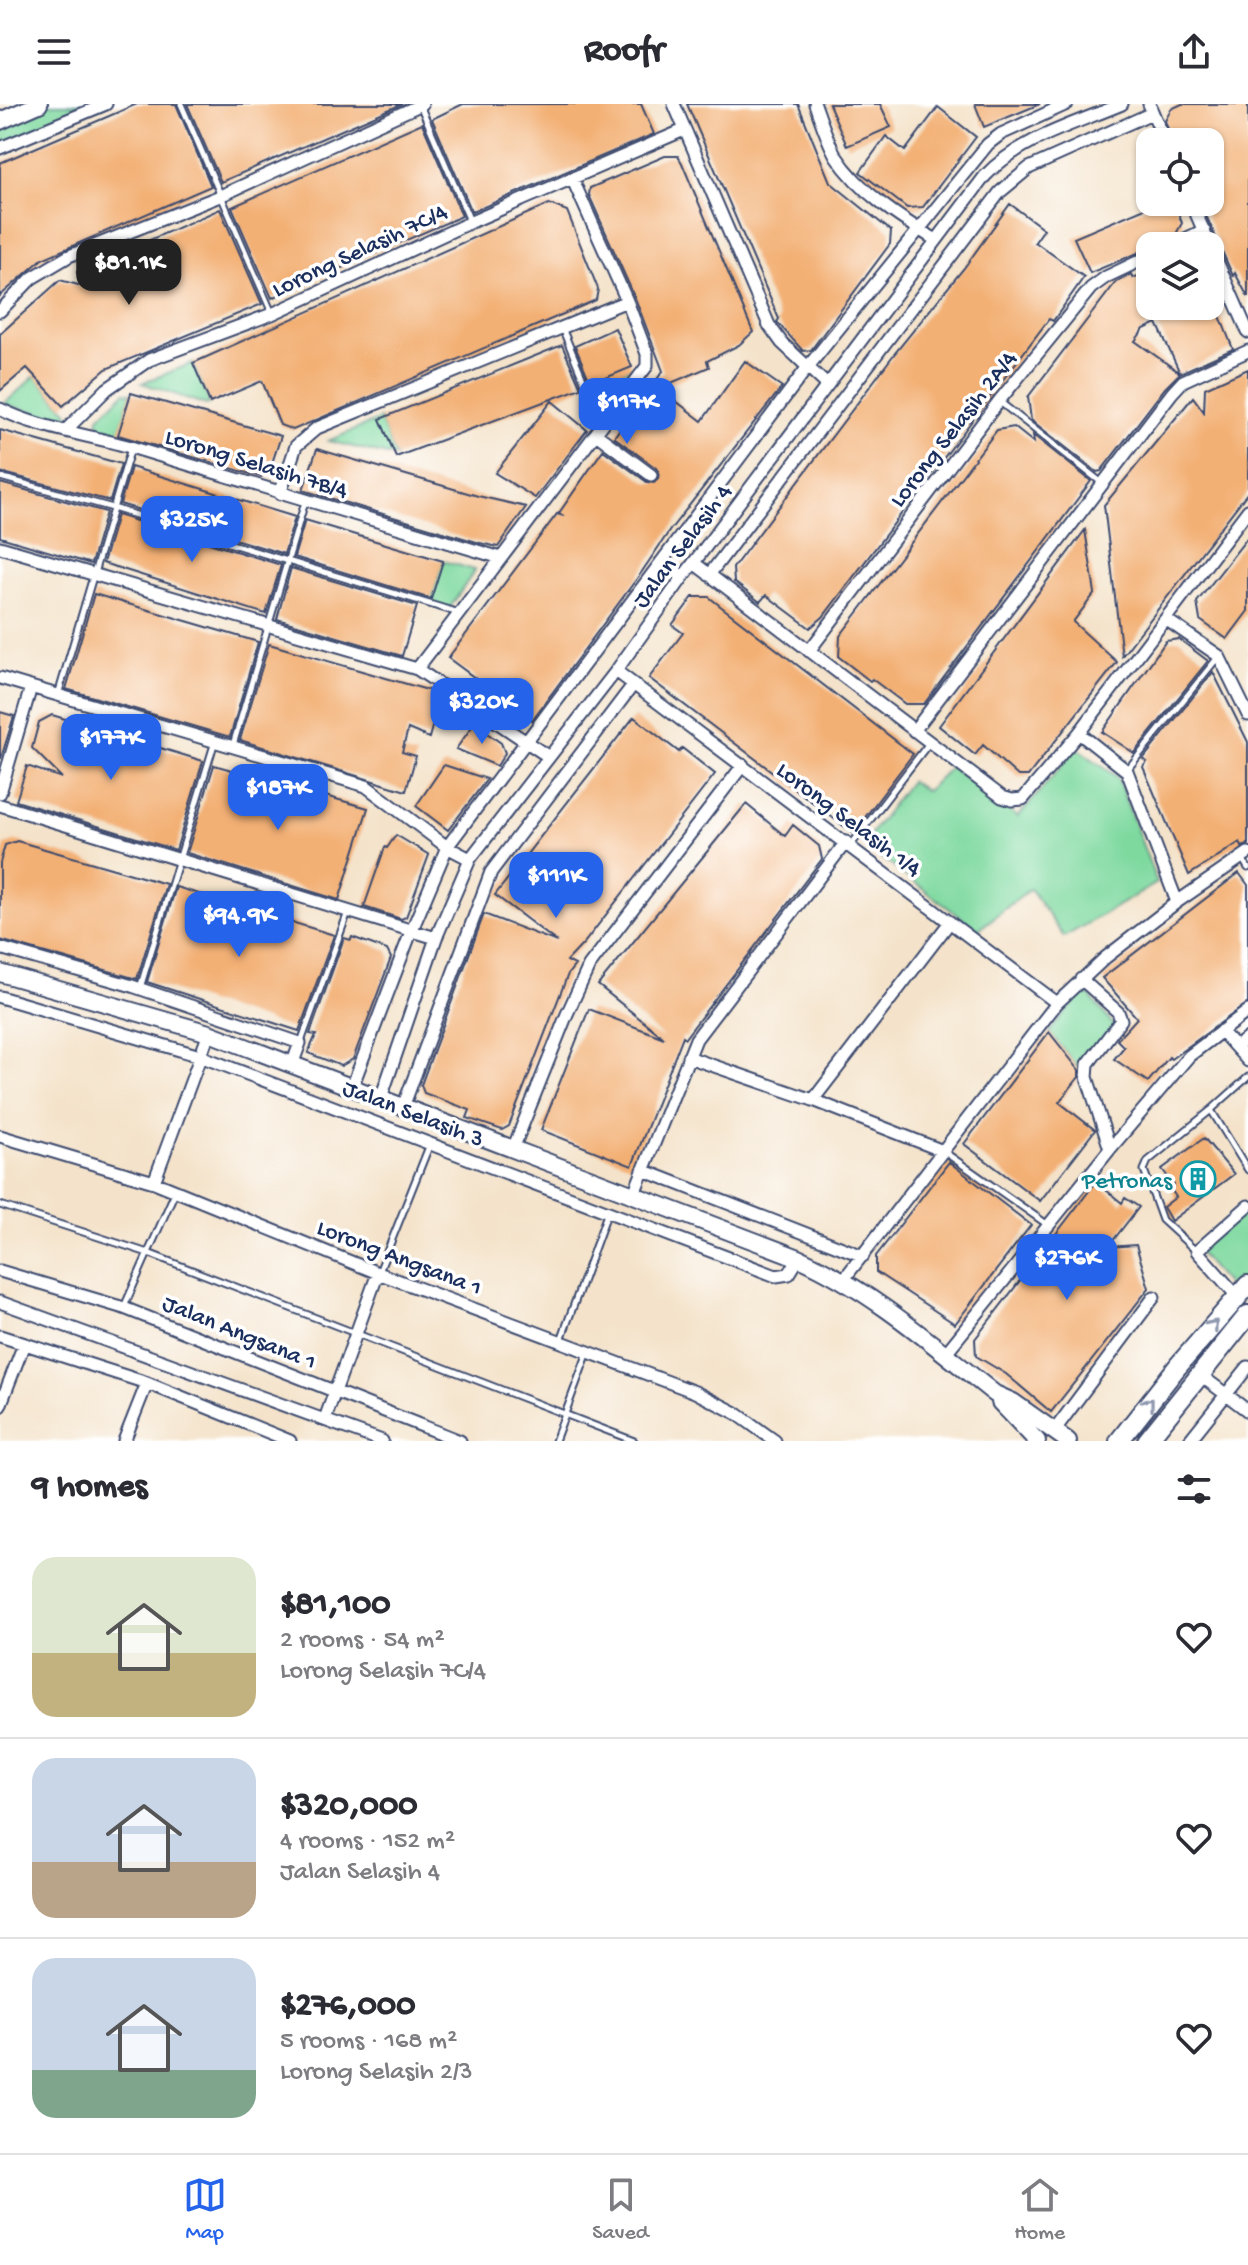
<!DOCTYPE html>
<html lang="en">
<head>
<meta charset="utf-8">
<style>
  body { margin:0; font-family:"Gochi Hand",sans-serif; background:#f2f2f3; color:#2b2b33; height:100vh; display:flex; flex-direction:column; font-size:30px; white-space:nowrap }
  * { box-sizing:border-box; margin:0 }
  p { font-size:26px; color:#7c7c81 }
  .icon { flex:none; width:44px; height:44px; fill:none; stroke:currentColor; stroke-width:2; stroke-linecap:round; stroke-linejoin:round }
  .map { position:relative; height:1337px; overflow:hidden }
  .details { display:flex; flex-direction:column; background:#fff; flex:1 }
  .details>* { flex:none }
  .buttons { position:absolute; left:1136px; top:24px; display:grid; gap:16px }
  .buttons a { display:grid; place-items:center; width:88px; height:88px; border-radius:16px; background:#fff; box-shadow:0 2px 6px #0004; font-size:40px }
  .price { position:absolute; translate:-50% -68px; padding:0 18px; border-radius:16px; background:#2563eb; color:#fff; font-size:26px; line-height:52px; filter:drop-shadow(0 2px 4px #0008) }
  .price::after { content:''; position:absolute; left:50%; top:48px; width:24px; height:18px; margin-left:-12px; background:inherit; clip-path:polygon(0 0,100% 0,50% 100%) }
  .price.current { background:#222; color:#fff }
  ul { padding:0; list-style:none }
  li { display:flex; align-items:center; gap:24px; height:200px; padding:0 32px }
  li+li { border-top:2px solid #e1e1e2 }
  li span { display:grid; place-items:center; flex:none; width:224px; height:160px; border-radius:24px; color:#555 }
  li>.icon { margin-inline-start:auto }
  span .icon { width:96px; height:96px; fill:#fffc; stroke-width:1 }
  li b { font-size:34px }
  h2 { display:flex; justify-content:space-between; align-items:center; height:96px; padding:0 32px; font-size:34px }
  header { display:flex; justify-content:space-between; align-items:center; height:104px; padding:0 32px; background:#fff; font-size:36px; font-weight:700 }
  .dock { display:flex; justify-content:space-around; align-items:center; height:112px; border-top:2px solid #e1e1e2; background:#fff; font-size:22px; color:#7c7c81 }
  .dock a { display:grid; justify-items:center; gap:4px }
  .dock .current { color:#2563eb }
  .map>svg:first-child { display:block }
  .green { fill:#7ed99f; stroke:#4c847e; stroke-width:2 }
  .building { fill:#f3b075 }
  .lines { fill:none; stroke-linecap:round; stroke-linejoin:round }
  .lane-casing { stroke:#3c4a6e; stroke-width:9 }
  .street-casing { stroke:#3c4a6e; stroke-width:15 }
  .secondary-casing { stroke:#3c4a6e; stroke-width:20 }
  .primary-casing { stroke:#3c4a6e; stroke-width:22 }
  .lane { stroke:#fff; stroke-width:5 }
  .street { stroke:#fff; stroke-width:11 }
  .secondary { stroke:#fff; stroke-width:16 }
  .primary { stroke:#fff; stroke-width:18 }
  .oneway { stroke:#8d97ae }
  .labels { text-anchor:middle; stroke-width:7; stroke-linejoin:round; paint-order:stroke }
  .street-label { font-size:24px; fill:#1b2f5e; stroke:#fff }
  .culture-label { font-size:24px; fill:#0d838f; stroke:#fff; text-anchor:end }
</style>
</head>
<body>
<header><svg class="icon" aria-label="menu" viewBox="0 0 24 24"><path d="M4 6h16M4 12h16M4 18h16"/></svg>Roofr<svg class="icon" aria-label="share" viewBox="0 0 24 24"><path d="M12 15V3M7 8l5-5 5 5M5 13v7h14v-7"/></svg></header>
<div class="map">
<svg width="1248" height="1337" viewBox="0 0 1248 1337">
  <rect width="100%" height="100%" fill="#fff"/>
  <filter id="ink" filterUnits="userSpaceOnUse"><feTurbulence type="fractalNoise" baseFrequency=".0125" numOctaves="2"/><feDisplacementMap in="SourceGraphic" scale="16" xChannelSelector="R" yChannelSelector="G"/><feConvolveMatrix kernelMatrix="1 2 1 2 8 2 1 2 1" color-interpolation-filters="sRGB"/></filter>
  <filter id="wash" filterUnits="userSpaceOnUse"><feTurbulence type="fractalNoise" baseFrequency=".006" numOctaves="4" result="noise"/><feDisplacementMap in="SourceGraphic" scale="32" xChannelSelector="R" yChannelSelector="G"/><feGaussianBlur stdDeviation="1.8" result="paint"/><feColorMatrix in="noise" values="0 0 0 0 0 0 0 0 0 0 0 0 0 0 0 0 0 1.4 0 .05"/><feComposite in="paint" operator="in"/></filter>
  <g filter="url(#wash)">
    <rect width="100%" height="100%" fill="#f4e3ca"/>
    <path class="green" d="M39,0H106L0,44V17Z
      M193,259L210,299L206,301L142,279Z
      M632,263L629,272L601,304L592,280Z
      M35,272L70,311L61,316L4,300Z
      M125,288L131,289L118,333L104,329L98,319L99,313Z
      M380,315L396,353L328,337Z
      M443,457L475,466L449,505L430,499Z
      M1077,644L1117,673L1157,779L1064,833L1030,785L978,826L863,740L910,677L926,687L950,663L1018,713Z
      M1085,886L1116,924L1082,969L1049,928Z
      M1248,1102V1181L1237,1192L1197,1147Z"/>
    <g id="blocks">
      <path class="building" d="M137,0H176L211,82L42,155L0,192V59Z
        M187,0H402L221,78Z
        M463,0H641L654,30L472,108L432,15Z
        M687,0H798L830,78L891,127L890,140L811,246L803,247L777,218L779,215Z
        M829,0H880L891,23L847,42Z
        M975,0H1040L984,23Z
        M1182,0H1248V193L1235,169L1233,172L1200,98H1210V38H1173L1165,17L1171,5Z
        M938,3L976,33L923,103L907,104L860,68L886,32L905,47Z
        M422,19L462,112L272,194L232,103Z
        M665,52H678L682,59L753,228L739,241L707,257L709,263L659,284L702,317L745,257L782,283L670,426L641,469L532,616L448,554L557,410L564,412L559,409L603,346L647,378L654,379L658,375L659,368L656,364L614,333L663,267L635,194L589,91L590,84Z
        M1159,98H1174L1182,119L1176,130L1164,138L1090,169L1074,134Z
        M549,100L567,107L598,185L596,196L293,326L280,321L262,277L210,299L193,259Z
        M1010,100L1044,125L1035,138L1084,173L1053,217L1049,215L1018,256L823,513L810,524L766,491L760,498L734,478L733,464L895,249L964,164Z
        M220,105L262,200L106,265L63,302L27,264L0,287V230L60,176L82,182L77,168Z
        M1150,167V202H1216L1233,245L1180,269L1157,219L1144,225L1135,237L1180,269L1165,284L1101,367L1097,368L1031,316L1028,293L1116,178L1131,170L1133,174Z
        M615,224L632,263L591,280L575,242Z
        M562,241L581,284L396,353L380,315Z
        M1248,265V388L1122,552L1104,401L1193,293L1204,308L1205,284Z
        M131,289L281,332L269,368L261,373L118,331Z
        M552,297L587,326L535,394L495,369Z
        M1014,323L1034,339L1033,331L1091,377L924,600H905L872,575L870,577L839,553L840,532L997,326Z
        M0,326L121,360L110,397L0,368Z
        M317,345L478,392L526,403L498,443L480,439L303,386Z
        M131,363L295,413L284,450L120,400Z
        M0,379L106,408L91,460L0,433Z
        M117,411L281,461L266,510L103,459Z
        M305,416L443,457L431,495L294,453Z
        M1085,426L1095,489L1073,518L1117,558L1028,672H1018L983,641L975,651L939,622Z
        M1248,433V507L1227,535L1200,516L1197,498Z
        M291,464L417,502L402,552L277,515Z
        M94,490L258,538L230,633L66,585Z
        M693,493H709L719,501L913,650L853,729L649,574L683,529L672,521Z
        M1179,535L1208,557L1134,649L1102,628L1166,537Z
        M269,540L417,583L431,587L440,594L429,634L408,625L402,648L416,652L406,687L240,636Z
        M1213,568L1248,638V741L1242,743L1240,738L1189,771L1143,663L1147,658L1143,655Z
        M0,608L14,612L1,654H0Z
        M52,611L203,657L176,746L16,697L27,662L62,674L32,644L39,618Z
        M634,613L679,648L682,644L715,670L584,839L567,857L575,861L568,870L509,1022L502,1026L467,1014L470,1006L424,989L421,981L484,810L557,838L495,791Z
        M474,620L501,639L505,649L497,662L456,645Z
        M214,661L368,704L339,796L187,749Z
        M444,661L487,675L448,726L416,702Z
        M746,700L785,732L793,721L819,742L822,755L685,934L683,932L632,1062L541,1026L589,905L664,934L598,881Z
        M396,731L429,751L406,813L401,815L364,803L385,743L387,744Z
        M17,737L166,780L137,875L0,836V759L5,741Z
        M1239,769L1248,781V899L1171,955L1169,953L1148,978L1114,955L1124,943L1117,936L1137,914L1102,874Z
        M176,783L334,831L299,927L147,878Z
        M352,833L387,846L391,854L353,955L341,962L308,949L316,931L310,930L344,834L351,836Z
        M1049,928L1079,966V973L1059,998L1095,1026L1040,1097L964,1040Z
        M1204,1034L1234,1070L1171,1117L1163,1103L1176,1093L1170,1084L1174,1081L1162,1065Z
        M949,1058L1031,1121L955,1220L876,1168V1152Z
        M1096,1078L1122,1099L1125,1094L1139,1103L1108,1143L1136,1141L1149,1184L1051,1308L1006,1270L976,1252L975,1235Z"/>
    </g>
  </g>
  <g filter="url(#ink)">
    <use href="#blocks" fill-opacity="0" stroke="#3c4a6e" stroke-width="2"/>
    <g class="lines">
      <defs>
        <path id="lane" d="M181,0L272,209
          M420,1L470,117
          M562,224L601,318
          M1000,298L1102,379
          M0,373L113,404L459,509
          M58,591L131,344
          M233,641L305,398
          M1127,666L1219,552
          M851,741L929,639
          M1242,754L1248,764
          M140,884L215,637
          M301,938L348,808
          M1248,973L1211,1006L1248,1066
          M943,1047L1048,1121
          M0,1101L148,1149L634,1337
          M1196,1147L1162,1116L1144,1066L1148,1057L1211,1006
          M379,1168L430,1040
          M124,1203L175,1088
          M561,1236L607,1110
          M555,1337L588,1248"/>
        <path id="street" d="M674,0L769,221L782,239L827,281
          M815,0C821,17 827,36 836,52C859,88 900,114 936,136
          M1149,0L1165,38
          M0,44L106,0
          M1191,98L1248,228
          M1171,142L1204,126
          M0,207L32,174L69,152L220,92L422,0
          M0,305C39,325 91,331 134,344C256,381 379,418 501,454
          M67,325L107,285L149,256L272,210L471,118L684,26
          M596,330L651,371
          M280,390L296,342L317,324L627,197
          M0,443L417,565L549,653
          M663,458L683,473
          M694,459L1002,693L1012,696L1023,695L1079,629L1248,406
          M709,471L1000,88L1029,64L1152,9
          M1167,516L1219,552L1248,611
          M809,547L999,297L1091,184L1106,173L1150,152
          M417,565L647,262V250L627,197L572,74
          M616,567L1057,899
          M0,574L366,682L447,743L470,755
          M914,627L1172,289L1183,277L1248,247
          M1079,629L1127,667L1177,798
          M0,689L31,583
          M0,701L436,834
          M0,844L129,881L300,939L292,961
          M1081,875L1118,908L1121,916L1088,960L1087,973L1110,1045
          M0,893L200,952L776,1172L789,1170L799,1154
          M1221,927L1248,957
          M1237,942L1248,934
          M688,953L813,996L943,1047
          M352,983L411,828L447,743L807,264L988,40L1001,30L1067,0
          M381,994L436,834L470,755L616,567L683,473L985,72C1021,34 1075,20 1122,0
          M813,996L950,818
          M403,1003L491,768L633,581
          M0,1032L154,1078L378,1169L695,1288L736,1309L775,1337
          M513,1045L567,910L589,862L743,661
          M643,1066L863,1152
          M154,1078L209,929
          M633,1092L696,935L846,738
          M0,1167L124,1204L460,1337
          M844,1175L1057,899L1105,854L1177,798L1248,749
          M1237,1192L1197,1147L1248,1102
          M0,1198L382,1337
          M0,1232L147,1279L290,1337
          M945,1250L1110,1045L1189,952L1248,907
          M1199,1270L1248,1307
          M0,1302L24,1240
          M325,1315L378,1169
          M1054,1327L1154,1193
          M124,1337L147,1279
          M1189,1337L1248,1263"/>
        <path id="secondary" d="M0,17L39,0
          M0,869L209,929L799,1154C872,1187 932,1240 995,1290L1013,1298L1068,1337
          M1000,1298L1037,1337"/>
        <path id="primary" d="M1119,1337L1178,1262L1248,1181
          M1147,1337L1248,1211"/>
      </defs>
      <use href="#lane" class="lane-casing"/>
      <use href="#street" class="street-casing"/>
      <use href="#secondary" class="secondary-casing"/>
      <use href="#primary" class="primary-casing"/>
      <use href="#lane" class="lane"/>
      <use href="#street" class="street"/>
      <use href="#secondary" class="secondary"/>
      <use href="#primary" class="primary"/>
    </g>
    <defs><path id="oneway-chevron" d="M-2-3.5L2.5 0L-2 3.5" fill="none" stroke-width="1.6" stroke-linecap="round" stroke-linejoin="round" transform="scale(2)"/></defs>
    <g class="oneway">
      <use href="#oneway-chevron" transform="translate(1213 1221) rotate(-50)"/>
      <use href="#oneway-chevron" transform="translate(1149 1299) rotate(-52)"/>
    </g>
  </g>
  <defs>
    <symbol id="building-ring" viewBox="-11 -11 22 22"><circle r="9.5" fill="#fff" stroke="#0f9aa8" stroke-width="1.5"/><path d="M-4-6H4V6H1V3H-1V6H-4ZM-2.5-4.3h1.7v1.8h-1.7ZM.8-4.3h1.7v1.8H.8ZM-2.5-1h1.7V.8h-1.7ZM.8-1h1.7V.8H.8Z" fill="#0f9aa8"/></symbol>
  </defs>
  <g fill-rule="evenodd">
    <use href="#building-ring" x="1178" y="1055" width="40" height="40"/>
  </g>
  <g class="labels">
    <g class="street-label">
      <text transform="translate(359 145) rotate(-25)" y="8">Lorong Selasih 7C/4</text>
      <text transform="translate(952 324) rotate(-52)" y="8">Lorong Selasih 2A/4</text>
      <text transform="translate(257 358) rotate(17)" y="8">Lorong Selasih 7B/4</text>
      <text transform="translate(681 441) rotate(-53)" y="8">Jalan Selasih 4</text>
      <text transform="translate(850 714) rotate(37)" y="8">Lorong Selasih 1/4</text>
      <text transform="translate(414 1008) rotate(21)" y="8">Jalan Selasih 3</text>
      <text transform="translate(400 1152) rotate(21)" y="8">Lorong Angsana 1</text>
      <text transform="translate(240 1227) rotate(22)" y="8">Jalan Angsana 1</text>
    </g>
    <g class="culture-label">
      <text x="1172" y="1083">Petronas</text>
    </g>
  </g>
</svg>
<div class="buttons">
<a><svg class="icon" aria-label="locate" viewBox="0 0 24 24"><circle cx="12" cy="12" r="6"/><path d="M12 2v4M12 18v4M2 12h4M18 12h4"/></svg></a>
<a><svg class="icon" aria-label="layers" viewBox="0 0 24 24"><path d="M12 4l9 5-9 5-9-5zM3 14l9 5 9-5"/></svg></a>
</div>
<b class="price current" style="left:129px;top:203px">$81.1K</b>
<b class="price" style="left:627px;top:342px">$117K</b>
<b class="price" style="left:192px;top:460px">$325K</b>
<b class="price" style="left:482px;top:642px">$320K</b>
<b class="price" style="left:111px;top:678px">$177K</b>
<b class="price" style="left:278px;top:728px">$187K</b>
<b class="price" style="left:556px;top:816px">$111K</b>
<b class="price" style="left:239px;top:855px">$94.9K</b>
<b class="price" style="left:1067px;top:1198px">$276K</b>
</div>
<section class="details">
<h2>9 homes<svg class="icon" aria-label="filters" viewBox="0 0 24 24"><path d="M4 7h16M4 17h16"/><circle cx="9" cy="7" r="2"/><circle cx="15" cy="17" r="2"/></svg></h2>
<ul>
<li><span style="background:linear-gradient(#dfe7d0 60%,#c2b280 0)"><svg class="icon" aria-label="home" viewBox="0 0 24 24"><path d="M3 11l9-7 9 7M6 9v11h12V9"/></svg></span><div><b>$81,100</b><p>2 rooms · 54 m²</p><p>Lorong Selasih 7C/4</p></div><svg class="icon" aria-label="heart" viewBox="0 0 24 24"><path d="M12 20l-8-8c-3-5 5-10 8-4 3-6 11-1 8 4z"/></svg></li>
<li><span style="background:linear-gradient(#c9d6e8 65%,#b9a48a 0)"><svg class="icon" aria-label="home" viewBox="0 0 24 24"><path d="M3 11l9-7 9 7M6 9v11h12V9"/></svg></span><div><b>$320,000</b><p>4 rooms · 152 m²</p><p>Jalan Selasih 4</p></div><svg class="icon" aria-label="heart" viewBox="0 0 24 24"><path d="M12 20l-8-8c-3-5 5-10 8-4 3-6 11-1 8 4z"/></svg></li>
<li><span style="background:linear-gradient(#c9d6e8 70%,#7fa58c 0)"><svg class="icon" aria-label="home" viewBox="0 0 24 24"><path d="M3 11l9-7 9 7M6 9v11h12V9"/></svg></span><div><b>$276,000</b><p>5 rooms · 168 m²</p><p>Lorong Selasih 2/3</p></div><svg class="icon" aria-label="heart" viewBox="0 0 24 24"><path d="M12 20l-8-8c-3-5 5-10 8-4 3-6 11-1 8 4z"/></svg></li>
</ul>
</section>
<nav class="dock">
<a class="current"><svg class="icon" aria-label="map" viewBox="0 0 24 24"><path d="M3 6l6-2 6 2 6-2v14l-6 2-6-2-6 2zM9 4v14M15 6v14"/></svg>Map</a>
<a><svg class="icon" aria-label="saved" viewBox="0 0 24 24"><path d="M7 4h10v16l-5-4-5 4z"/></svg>Saved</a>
<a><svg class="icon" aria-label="home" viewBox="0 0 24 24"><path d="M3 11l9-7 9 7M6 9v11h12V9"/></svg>Home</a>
</nav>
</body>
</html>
